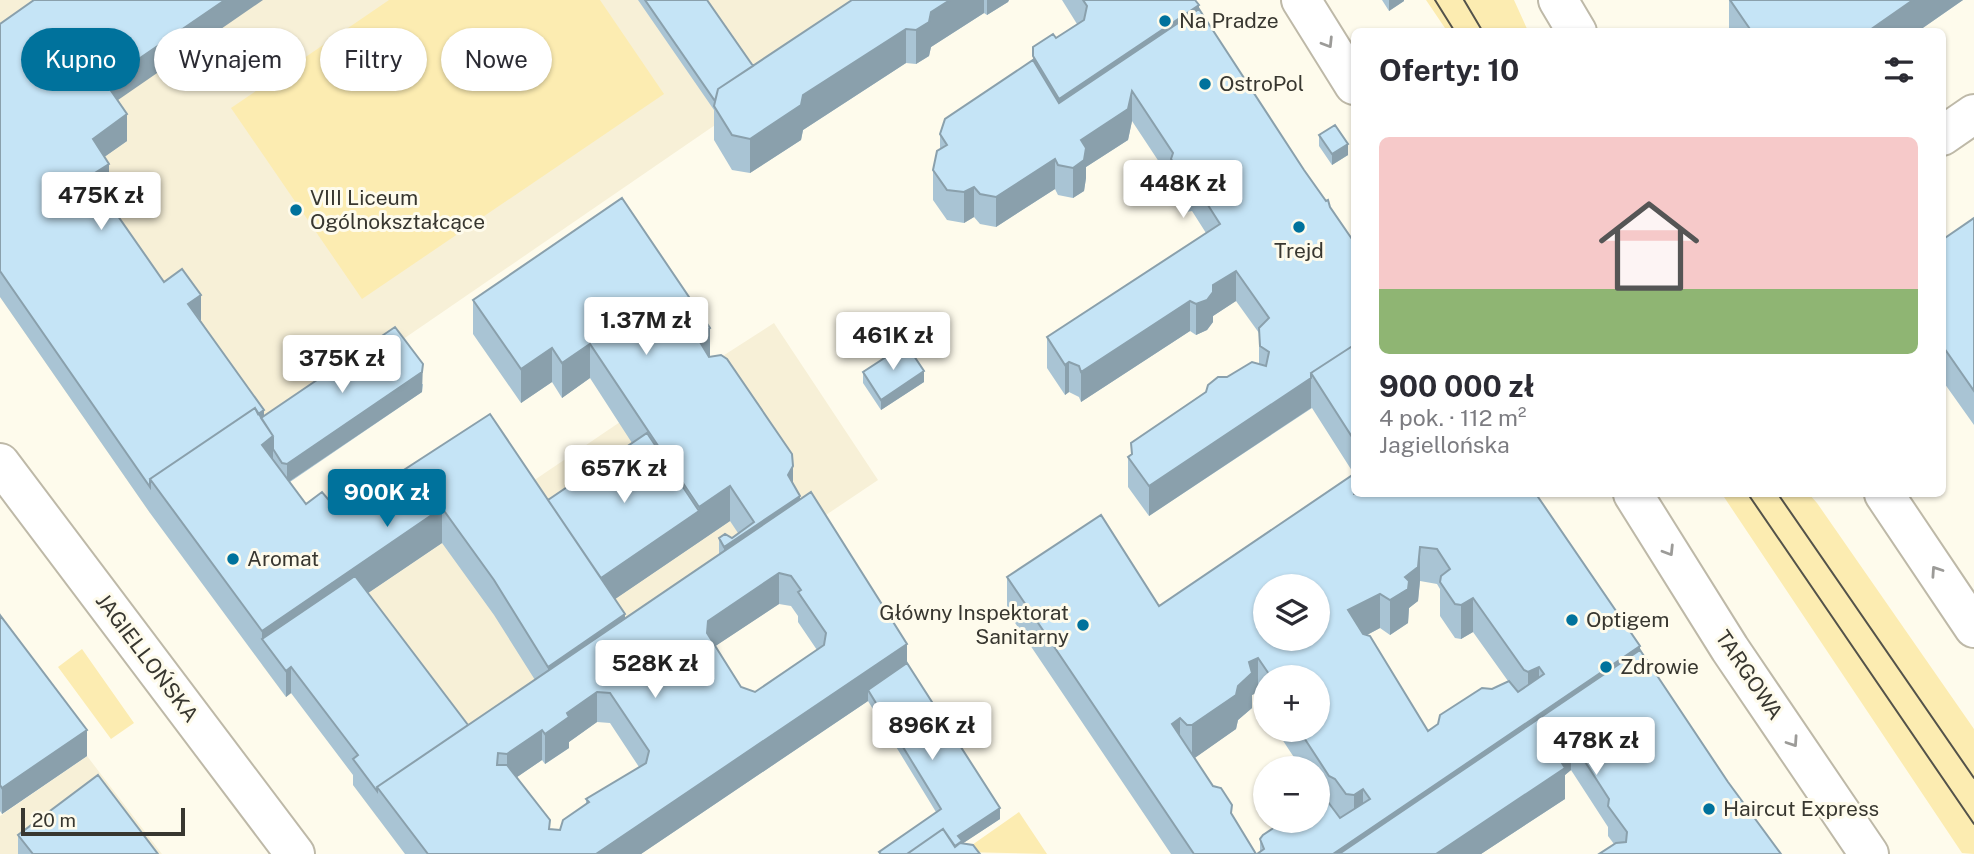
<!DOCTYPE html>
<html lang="pl">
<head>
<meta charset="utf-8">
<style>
  body { margin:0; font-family:"Public Sans",sans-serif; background:#f7f7f7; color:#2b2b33; height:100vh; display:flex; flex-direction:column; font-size:26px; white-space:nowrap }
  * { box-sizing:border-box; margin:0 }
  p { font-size:23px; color:#7c7c81 }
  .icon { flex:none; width:38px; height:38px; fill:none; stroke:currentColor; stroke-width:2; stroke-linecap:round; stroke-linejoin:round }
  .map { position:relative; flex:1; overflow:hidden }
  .drawer { position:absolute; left:1351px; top:28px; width:595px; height:469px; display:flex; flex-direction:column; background:#fff; border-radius:10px; box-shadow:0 2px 5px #0004 }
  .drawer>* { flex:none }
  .guide { position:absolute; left:21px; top:28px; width:665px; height:63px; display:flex; gap:14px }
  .tools { position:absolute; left:1253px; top:574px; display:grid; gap:14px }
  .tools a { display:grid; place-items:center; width:77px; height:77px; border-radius:50%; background:#fff; box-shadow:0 2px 5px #0004; font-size:35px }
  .scale { position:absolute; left:21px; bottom:18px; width:164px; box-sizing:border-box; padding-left:7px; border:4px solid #383730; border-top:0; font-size:19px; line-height:24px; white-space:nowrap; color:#383730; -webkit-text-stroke:5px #fefbec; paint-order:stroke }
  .price { position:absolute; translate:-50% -60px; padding:0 16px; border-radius:7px; background:#fff; color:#222; font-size:23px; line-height:46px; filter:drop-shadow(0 2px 4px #0008) }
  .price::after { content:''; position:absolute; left:50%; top:42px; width:21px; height:16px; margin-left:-10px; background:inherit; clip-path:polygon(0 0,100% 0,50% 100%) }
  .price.selected { background:#00729c; color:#fff }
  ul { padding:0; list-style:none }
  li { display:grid; align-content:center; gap:14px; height:371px; padding:0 28px }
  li+li { border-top:2px solid #e1e1e2 }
  li span { display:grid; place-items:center; height:217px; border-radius:10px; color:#555 }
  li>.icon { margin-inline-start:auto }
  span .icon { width:126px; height:126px; fill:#fffc; stroke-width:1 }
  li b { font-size:30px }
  h2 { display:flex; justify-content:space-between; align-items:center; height:84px; padding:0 28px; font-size:30px }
  .pill { padding:0 24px; border-radius:32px; background:#fff; box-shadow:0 2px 5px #0004; font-size:24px; line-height:63px }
  .pill.selected { background:#00729c; color:#fff }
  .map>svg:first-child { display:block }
  .built { fill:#f7f0d7 }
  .green { fill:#fcecb1 }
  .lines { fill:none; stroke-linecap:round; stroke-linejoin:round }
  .minor-casing { stroke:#beb9a8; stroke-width:42 }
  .major-casing { stroke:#beb9a8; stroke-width:42 }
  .minor { stroke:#fff; stroke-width:38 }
  .major { stroke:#fff; stroke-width:38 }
  .tram { stroke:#54534a; stroke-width:2 }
  .wall { fill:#a9c4d4; fill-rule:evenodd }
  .shaded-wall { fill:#8aa0ac }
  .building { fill:#c5e4f6; stroke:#8aa0ac; stroke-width:2; fill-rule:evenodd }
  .oneway { stroke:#9c9b98 }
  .poi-dot { fill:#00729c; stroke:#fefbec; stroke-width:2.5 }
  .labels { text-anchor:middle; stroke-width:6; stroke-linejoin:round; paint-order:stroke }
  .poi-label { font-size:21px; fill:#383730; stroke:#fefbec; text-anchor:start }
  .street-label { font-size:21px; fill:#383730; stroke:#fefbec }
</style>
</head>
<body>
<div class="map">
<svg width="1974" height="854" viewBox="0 0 1974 854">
  <rect width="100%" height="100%" fill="#fefbec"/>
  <path class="built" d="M0,0H905L718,123L150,513L0,297Z
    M774,323L878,480L377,817L353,785L358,781L292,693L286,697L262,665L620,422Z
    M87,756L162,854H0V816Z"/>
  <path class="green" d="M389,0H600L664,94L362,299L231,108Z
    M1426,0H1514L1528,31H1447Z
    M1722,494H1809L1817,503L1974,729V854L1962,853Z
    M82,649L134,723L111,739L58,667Z
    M1019,812L1047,854L962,852Z"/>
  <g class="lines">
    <defs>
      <path id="minor" d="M1942,136L1974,114
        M0,463L295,854"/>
      <path id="major" d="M1301,0L1354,85
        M1558,0L1577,32
        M1633,494L1730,649L1869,854
        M1884,494L1974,628"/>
    </defs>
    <use href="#minor" class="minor-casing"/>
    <use href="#major" class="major-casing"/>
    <use href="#minor" class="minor"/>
    <use href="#major" class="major"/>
    <path class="tram" d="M1435,0L1455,32
      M1464,0L1483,32
      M1748,494L1974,824
      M1778,494L1974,778"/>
  </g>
  <path class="wall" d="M638,0H707L752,66L852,0H1009L1008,2L987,15L984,13L931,47L929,56L916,64L906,63L803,130L801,140L750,173L732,170L714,140V110Z
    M1062,0H1195L1199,9L1304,170L1354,242V474L1312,408L1149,516L1128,487V457L1131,455V443L1227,377L1259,364V333L1236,301L1213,316V322L1207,330L1196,335L1190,331L1081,402L1079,397L1069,392L1065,395L1047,368V337L1206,233L1192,211L1186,212L1171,189V180L1132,121L1128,140L1086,167V178L1084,191L1073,198L1058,195L1055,189L996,227L980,224L974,217L964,223L947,220L933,200V170L940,149V134L1033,60V47L1056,38L1077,24Z
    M1382,0H1404V1L1389,11Z
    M1729,0H1963L1917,32H1729Z
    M0,24L117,100L127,141L104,157L109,190L102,194L164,282L201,321L264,417L423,384L422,392L290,482L306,504L339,512L548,500L632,443L590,378L562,398L552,382L521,403L473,334V300L710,357L793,484L800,500L907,663L1000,819L963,843L980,854H879V852L936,812L868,701L641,854H405L353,785V775L291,693L286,697L150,513L0,297ZM730,521L738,533L732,538H719V555L625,618L615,599ZM442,543L494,615L535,680L468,725L368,593ZM779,604L791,606L798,616V622L817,650L755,692L741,687L715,646ZM597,722L610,723L639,767L586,799V804L560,830L550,829L517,777L542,760L545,764L569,748V742Z
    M1319,135L1348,155L1332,165L1319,146Z
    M1974,218V425L1942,380V240Z
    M863,372L924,382L881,410L863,383Z
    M1354,474L1640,650L1728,782L1781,854L1614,844L1608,836V827L1571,770L1565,775V799L1481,854H1257L1260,852V839L1322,799L1318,793V768H1301L1276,730H1318V677H1265V703L1258,692L1252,695V708L1238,720L1236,729L1194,758L1232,814L1256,854H1171L1007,611V577L1159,606ZM1420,581L1437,584L1440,589V616L1455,638L1461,639L1473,632L1508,681L1492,689L1428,731L1367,635L1380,628L1390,635L1408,623L1409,608L1418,601Z
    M0,615L87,756L2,814L0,811Z
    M18,835L158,854H18Z"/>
  <path class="shaded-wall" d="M225,0H263L105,109V82Z
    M950,0H984V13L931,47L929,56L916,64V30L931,12Z
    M987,0H1009L1008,2L987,15Z
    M1389,0H1404V1L1389,11Z
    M1913,0H1963L1917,32H1867Z
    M1199,5V39L1059,133V99Z
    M906,29V63L803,130L801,140L750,173V139L803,95Z
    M1132,91V121L1128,140L1086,167V178L1084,191L1073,198V168L1081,140Z
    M127,114V141L93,165V139Z
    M1348,144V155L1332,165V154Z
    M1055,159V189L996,227V197Z
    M109,164V190L90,202V176Z
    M974,187V217L964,223V192Z
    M1236,271V301L1213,316V322L1207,330L1196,335V304L1213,285Z
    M201,295V321L188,304Z
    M1190,301V331L1081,402V372Z
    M710,328V362L697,337Z
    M590,344V378L562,398V363Z
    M552,348V382L521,403V369Z
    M1069,362V392L1065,395V365Z
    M423,364L422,392L287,483V464Z
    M924,371V382L881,410V400Z
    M1311,378V408L1149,516V486Z
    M264,410V436L154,485Z
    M273,436V471L262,445Z
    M793,466V500L800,496V530L724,581V547L788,504V475Z
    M730,486V521L599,610V580L699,511V507Z
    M442,508V543L275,656L262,639V665V631Z
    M1420,547V581L1418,601L1409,608L1408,623L1390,635V600L1405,577Z
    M779,573V604L708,651L707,633L708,621Z
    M1380,594V628L1348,645V610Z
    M1473,598V632L1461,639V605Z
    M625,614V648L548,701V667Z
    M907,644V674L868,690V701L641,854H596Z
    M1640,646V680L1383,854H1333Z
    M1258,658V692L1252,695V708L1238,720L1236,729L1192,760V725L1238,686L1249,662Z
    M291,667V693L286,697V671Z
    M1539,667V701L1528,707V672Z
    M597,692V722L569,742V748L545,764V734L567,713Z
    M1180,718V752L1172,724Z
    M87,730V756L2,814V788Z
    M542,730V760L507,784V754Z
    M1571,740V770L1565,775V799L1481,854H1436Z
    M1363,789V823L1354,829V795Z
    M1000,808V819L962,844L959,854L958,836Z"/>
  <path class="building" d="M34,0H225L105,82L127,114L93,139L109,164L90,176L164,282L182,269L201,295L188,304L264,410L258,414L255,408L150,479V487L0,271V24Z
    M645,0H707L753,66L718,89L715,101Z
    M852,0H950L931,12L929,22L916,30L906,29L803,95L801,105L750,139L732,135L714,106L718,89Z
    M1083,0H1195L1199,5L1059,99L1033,56V47L1053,34L1056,38L1084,20L1087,6Z
    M1730,0H1913L1867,32H1752Z
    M1199,9L1304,170L1326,201L1328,200L1330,207L1354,242V345L1311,373V378L1149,486L1128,457L1132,454L1131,443L1206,392L1208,385L1218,377H1227L1252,362L1266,366L1269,352L1260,346L1259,328L1269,318L1236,271L1213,285V292L1207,300L1196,304L1190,301L1081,372L1079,366L1069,362L1065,365L1047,337L1220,224L1192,180L1186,181L1171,159L1173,153L1132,91L1128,109L1081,140L1086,148L1084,160L1073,168L1058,165L1055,159L996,197L980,194L974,187L964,192L947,190L933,170L937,151L947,145L940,134L945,119L1033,60L1059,103Z
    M1335,125L1348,144L1332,154L1319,135Z
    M622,198L710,328L697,337L709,357L721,355L727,359L792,454L793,466L788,475L800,496L724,547L719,538L725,534L732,538L754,522L730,486L699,507L590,344L562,363L552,348L521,369L473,300Z
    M1974,218V391L1942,345V240Z
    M395,327L423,364L422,372L287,464L282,463L273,449V436L261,418Z
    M906,344L924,371L881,400L863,372Z
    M1354,345V440L1311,373Z
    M255,408L273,436L262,445L306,504L322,492L339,512L490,414L625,614L548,667L494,580L442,508L262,631L150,479Z
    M647,433L699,511L601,578L548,500Z
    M1354,474V494H1536L1640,646L1333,854H1257L1264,849L1260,839L1263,835L1284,821H1318V801L1325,798L1340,818L1370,799L1363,789L1354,795L1346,794L1335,779L1329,776L1299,730H1318V677H1271L1258,658L1249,662L1252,673L1238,686L1236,695L1192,725H1187L1180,718L1172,724L1213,786L1221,788L1232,805L1231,813L1256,854H1194L1007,577L1101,515L1159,606ZM1420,547L1437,549L1450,569L1441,576L1440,582L1455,604L1461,605L1473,598L1524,670L1528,672L1539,667L1544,674L1518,692L1509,681L1492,689L1482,688L1440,715L1438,724L1428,731L1370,636L1363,634L1348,610L1380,594L1390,600L1408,589L1409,581L1405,577L1418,567ZM1265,586H1318V639H1265Z
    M811,492L907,644L596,854H428L377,787ZM779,573L791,576L801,590L798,592L826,633L824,645L755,692L741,687L707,633L708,621ZM597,692L610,693L649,751L646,763L586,799L589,802L563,820L560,830L549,829L550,820L507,765H497L498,753L507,754L542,730L545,734L569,717L567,713Z
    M355,576L468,725L377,787V791L353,759L358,755L291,667L286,671L262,639Z
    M0,615L87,730L2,788L0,785Z
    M1640,650L1728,782L1781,854H1599L1616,843L1626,842L1627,832L1608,806L1609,799L1571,740L1561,747L1565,753L1562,763L1565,768L1436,854H1339Z
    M907,663L1000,808L958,836L962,841L955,846L943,829L907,854H881L879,852L941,809L868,690Z
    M98,775L158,854H33L18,835Z
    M943,829L955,847L960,843L973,845L980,854H907Z"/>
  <defs><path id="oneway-chevron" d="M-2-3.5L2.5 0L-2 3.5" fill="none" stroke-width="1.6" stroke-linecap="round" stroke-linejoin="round" transform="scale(1.75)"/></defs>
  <g class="oneway">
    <use href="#oneway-chevron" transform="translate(1328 43) rotate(58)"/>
    <use href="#oneway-chevron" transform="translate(1669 551) rotate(58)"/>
    <use href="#oneway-chevron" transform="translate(1936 571) rotate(-124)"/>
    <use href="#oneway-chevron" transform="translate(1793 742) rotate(56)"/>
  </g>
  <g class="poi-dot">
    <circle cx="1165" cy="21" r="7"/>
    <circle cx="1205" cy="84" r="7"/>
    <circle cx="296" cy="210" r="7"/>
    <circle cx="1299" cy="227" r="7"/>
    <circle cx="233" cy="559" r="7"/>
    <circle cx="1572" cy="620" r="7"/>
    <circle cx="1083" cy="625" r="7"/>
    <circle cx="1606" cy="667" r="7"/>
    <circle cx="1709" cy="809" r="7"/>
  </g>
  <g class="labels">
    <g class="poi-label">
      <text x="1179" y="28">Na Pradze</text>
      <text x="1219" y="91">OstroPol</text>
      <text x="310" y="205">VIII Liceum<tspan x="310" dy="24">Ogólnokształcące</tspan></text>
      <text x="1299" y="258" text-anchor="middle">Trejd</text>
      <text x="247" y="566">Aromat</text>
      <text x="1069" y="620" text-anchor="end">Główny Inspektorat<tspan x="1069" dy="24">Sanitarny</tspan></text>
      <text x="1586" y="627">Optigem</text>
      <text x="1620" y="674">Zdrowie</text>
      <text x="1723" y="816">Haircut Express</text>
    </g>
    <g class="street-label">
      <text transform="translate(147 658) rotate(53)" y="7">JAGIELLOŃSKA</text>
      <text transform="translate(1749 675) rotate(56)" y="7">TARGOWA</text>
    </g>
  </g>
</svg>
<div class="tools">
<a><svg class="icon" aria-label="layers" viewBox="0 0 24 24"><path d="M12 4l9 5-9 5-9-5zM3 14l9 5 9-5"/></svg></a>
<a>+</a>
<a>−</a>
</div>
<div class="scale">20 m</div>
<b class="price" style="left:1183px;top:220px">448K zł</b>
<b class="price" style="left:101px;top:232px">475K zł</b>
<b class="price" style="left:646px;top:357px">1.37M zł</b>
<b class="price" style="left:893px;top:372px">461K zł</b>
<b class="price" style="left:342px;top:395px">375K zł</b>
<b class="price" style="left:624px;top:505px">657K zł</b>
<b class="price selected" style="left:387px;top:529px">900K zł</b>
<b class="price" style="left:655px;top:700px">528K zł</b>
<b class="price" style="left:932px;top:762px">896K zł</b>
<b class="price" style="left:1596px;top:777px">478K zł</b>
<div class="guide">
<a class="pill selected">Kupno</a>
<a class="pill">Wynajem</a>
<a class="pill">Filtry</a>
<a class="pill">Nowe</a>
</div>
<section class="drawer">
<h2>Oferty: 10<svg class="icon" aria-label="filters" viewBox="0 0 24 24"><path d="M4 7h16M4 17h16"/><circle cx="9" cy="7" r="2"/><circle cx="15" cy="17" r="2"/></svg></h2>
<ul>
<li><span style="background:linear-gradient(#f6c9c9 70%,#8fb573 0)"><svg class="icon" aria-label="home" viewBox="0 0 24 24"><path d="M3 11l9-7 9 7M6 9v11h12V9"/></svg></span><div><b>900 000 zł</b><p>4 pok. · 112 m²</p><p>Jagiellońska</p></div></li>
</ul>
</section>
</div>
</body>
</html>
